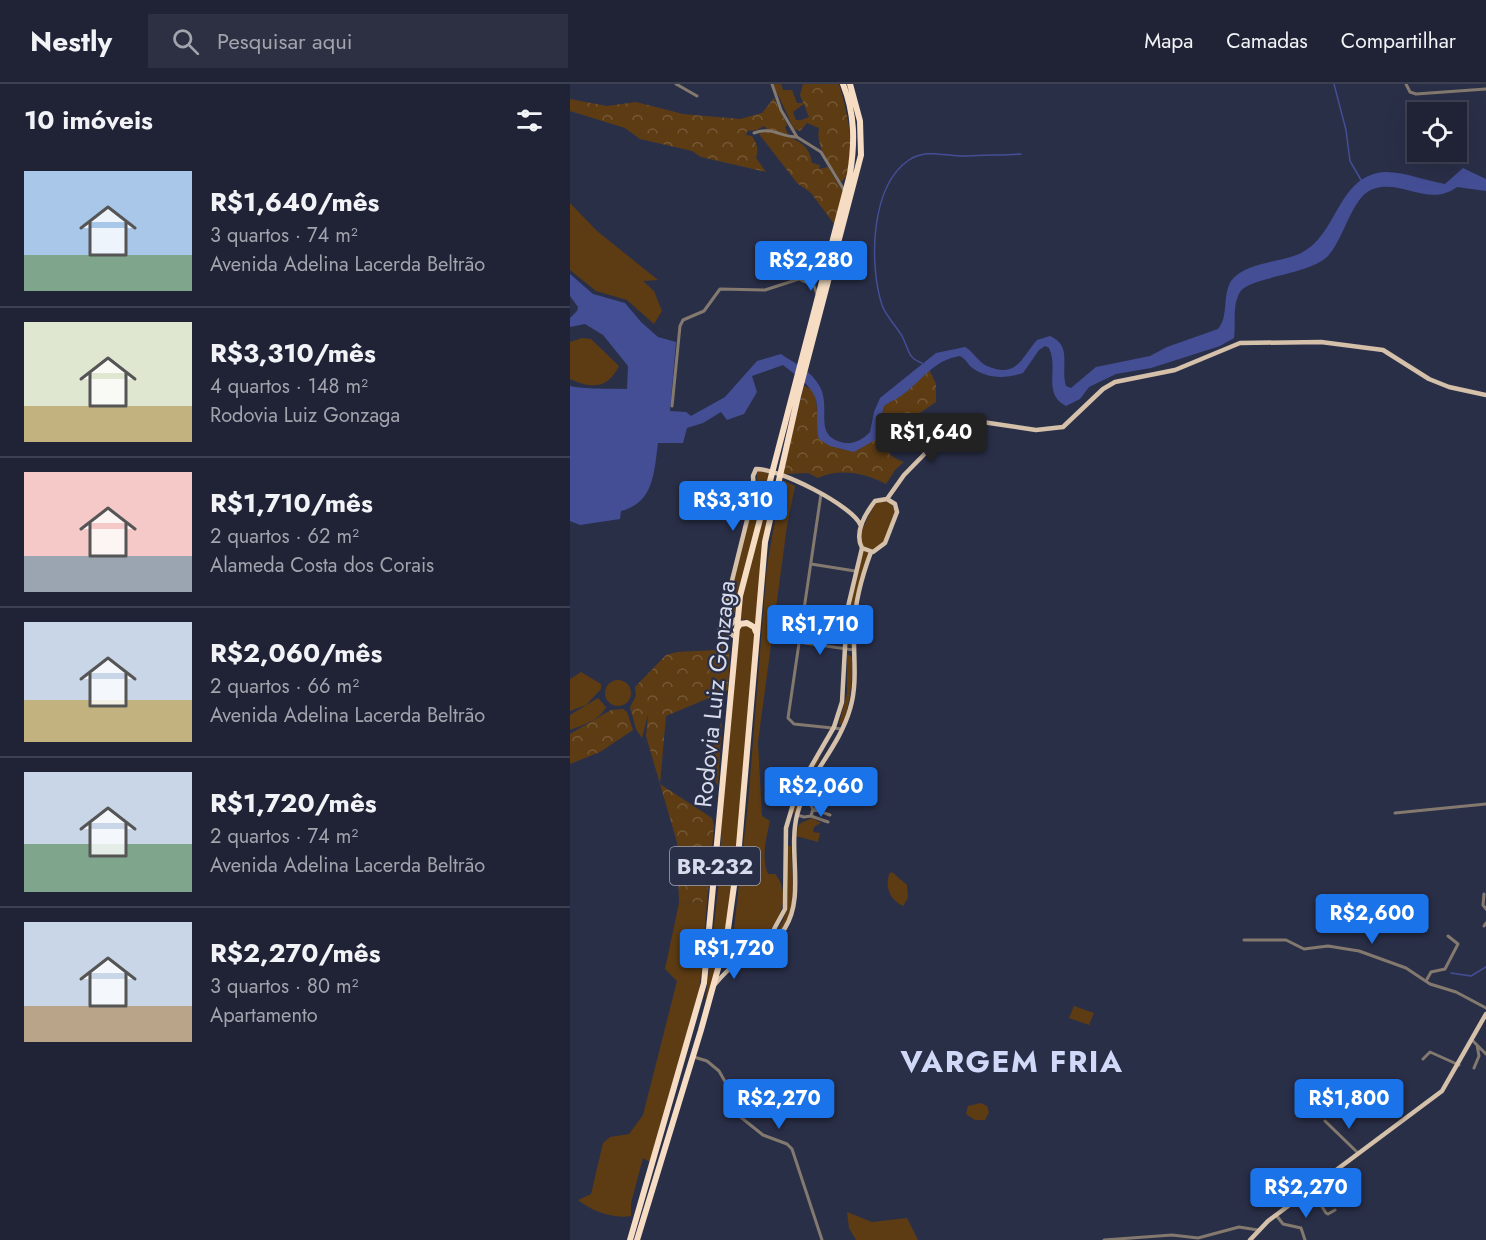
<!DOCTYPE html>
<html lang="pt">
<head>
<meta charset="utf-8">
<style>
  body { margin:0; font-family:Jost,sans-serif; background:#2d2f42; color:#f1f3f6; height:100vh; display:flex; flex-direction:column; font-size:22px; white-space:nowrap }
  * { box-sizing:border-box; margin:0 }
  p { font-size:20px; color:#a2a4ad }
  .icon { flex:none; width:33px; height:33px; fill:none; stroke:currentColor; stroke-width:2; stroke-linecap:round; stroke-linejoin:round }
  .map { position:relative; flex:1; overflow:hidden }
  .side { display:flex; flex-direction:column; background:#202336; width:570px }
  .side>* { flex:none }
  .tools { position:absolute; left:837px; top:18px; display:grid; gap:12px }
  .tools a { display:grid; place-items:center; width:60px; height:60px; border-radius:0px; background:#202336; box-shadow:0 6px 24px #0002,0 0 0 2px #3d4051; font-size:30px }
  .price { position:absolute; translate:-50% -51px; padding:0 14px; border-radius:6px; background:#1a73e8; color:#fff; font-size:20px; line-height:39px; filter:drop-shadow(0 2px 3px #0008) }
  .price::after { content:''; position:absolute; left:50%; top:36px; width:18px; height:14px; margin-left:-9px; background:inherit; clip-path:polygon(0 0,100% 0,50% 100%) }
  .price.current { background:#222; color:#fff }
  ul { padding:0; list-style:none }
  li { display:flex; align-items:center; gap:18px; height:150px; padding:0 24px }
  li+li { border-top:2px solid #3d4051 }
  li span { display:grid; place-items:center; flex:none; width:168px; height:120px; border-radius:0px; color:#555 }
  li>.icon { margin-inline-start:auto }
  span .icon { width:72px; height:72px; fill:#fffc; stroke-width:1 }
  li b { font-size:26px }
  h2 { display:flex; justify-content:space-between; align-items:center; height:72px; padding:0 24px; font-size:26px }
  header { display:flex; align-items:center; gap:36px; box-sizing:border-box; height:84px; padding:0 30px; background:#202336; border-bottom:2px solid #3d4051 }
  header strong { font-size:28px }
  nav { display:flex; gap:33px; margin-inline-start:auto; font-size:21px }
  .search { width:420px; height:54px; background:#2d2f42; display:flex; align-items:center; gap:15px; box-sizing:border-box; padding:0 21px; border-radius:0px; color:#a2a4ad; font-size:22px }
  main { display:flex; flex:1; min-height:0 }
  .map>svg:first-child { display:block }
  .green { fill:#5d3c14 }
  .forest { fill:url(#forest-crowns) }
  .water { fill:#444e95 }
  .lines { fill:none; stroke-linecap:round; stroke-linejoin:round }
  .stream { stroke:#444e95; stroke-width:1.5 }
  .minor { stroke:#83796e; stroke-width:3 }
  .major { stroke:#d5c0aa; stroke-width:4.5 }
  .highway { stroke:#f5dcc2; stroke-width:6 }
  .labels { text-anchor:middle; stroke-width:4.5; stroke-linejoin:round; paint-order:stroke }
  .shield { fill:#2a2f48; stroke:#a3a7ba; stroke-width:1.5 }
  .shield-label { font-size:22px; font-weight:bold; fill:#d7dbeb }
  .street-label { font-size:24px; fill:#d7dbeb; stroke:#2a2f48 }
  .district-label { font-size:30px; font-weight:bold; letter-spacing:1.5px; fill:#d1d9f9; stroke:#2a2f48 }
</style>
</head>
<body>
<header>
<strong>Nestly</strong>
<div class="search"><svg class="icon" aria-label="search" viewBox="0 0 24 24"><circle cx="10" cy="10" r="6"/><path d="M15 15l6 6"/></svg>Pesquisar aqui</div>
<nav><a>Mapa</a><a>Camadas</a><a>Compartilhar</a></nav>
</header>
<main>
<section class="side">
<h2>10 imóveis<svg class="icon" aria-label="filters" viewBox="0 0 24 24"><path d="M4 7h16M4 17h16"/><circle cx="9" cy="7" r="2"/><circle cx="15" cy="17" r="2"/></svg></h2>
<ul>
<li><span style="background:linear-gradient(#a9c7e8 70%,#7fa58c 0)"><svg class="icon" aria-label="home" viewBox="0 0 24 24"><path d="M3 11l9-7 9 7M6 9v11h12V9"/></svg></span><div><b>R$1,640/mês</b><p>3 quartos · 74 m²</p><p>Avenida Adelina Lacerda Beltrão</p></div></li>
<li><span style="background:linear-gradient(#dfe7d0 70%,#c2b280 0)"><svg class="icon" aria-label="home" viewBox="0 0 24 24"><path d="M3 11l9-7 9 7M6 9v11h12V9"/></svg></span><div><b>R$3,310/mês</b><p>4 quartos · 148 m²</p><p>Rodovia Luiz Gonzaga</p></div></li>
<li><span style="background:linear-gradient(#f6c9c9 70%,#9aa5b1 0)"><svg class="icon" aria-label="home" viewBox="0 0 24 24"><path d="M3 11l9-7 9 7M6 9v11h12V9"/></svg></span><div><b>R$1,710/mês</b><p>2 quartos · 62 m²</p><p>Alameda Costa dos Corais</p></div></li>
<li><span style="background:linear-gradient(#c9d6e8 65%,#c2b280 0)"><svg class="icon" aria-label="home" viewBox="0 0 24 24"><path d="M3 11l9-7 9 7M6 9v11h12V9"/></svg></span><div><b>R$2,060/mês</b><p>2 quartos · 66 m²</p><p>Avenida Adelina Lacerda Beltrão</p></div></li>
<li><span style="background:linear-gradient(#c9d6e8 60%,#7fa58c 0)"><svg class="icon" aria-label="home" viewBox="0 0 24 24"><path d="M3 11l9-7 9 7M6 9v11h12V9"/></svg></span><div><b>R$1,720/mês</b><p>2 quartos · 74 m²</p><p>Avenida Adelina Lacerda Beltrão</p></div></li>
<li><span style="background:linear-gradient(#c9d6e8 70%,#b9a48a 0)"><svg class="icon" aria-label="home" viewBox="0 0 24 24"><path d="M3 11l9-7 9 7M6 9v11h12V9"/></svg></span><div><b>R$2,270/mês</b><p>3 quartos · 80 m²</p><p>Apartamento</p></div></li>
</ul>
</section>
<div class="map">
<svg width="916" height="1156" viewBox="0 0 916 1156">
  <defs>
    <pattern id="forest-crowns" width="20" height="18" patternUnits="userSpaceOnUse" patternTransform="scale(1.5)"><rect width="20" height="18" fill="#5d3c14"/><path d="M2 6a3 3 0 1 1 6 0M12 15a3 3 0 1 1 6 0" fill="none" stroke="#745836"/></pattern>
  </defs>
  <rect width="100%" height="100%" fill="#2a2f48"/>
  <path class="green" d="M203,0H211L213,6H222L227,19H235L223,28L226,36H231L224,45Z
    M0,119L27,147L88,196L73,197L84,207L92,227L84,240L57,216L26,207L0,186Z
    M12,254L21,255L49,282C37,305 23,305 0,295V258Z
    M190,386L200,390L163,534L155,540L153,539L187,400V388Z
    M212,396L225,402L217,442L188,658L192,732L200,737C196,755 191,773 198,790H205C227,814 202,860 171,861L163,854L178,720L197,482Z
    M200,398L207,399L194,453L185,540L175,535L170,537L172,512Z
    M319,417L326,427L314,458L303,466L293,463L290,450L304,421L307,418Z
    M293,465L299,468C287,499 284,529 282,562H276L280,514Z
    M179,540L187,553L166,776L163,782L153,783L150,776L158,606L168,542Z
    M277,570L282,573C283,597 280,618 273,641L269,640L277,609Z
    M11,588L31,600V605L16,621L0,627V595Z
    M35 609a13 13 0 1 1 26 0a13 13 0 1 1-26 0Z
    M28,614L36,623C30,636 13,641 0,646V631Z
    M152,637L148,702C134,682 143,658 152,637Z
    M248,674L250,675L240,691L226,730L222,728L229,705Z
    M242,734L251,739L244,743L243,748L250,749L248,758L226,752L229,740Z
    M216,762H221C222,796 231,835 200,861C192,867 179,871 170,875L164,872L165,869C172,864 183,866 195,858C227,836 216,796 216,762Z
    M165,787L161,825L134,930L150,788L157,791Z
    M322,788L337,801L338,814L333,822C320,816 315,804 319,790Z
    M137,818L129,913L80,1078L73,1074L61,1119V1132C42,1135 22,1127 8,1116L21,1110L33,1059L40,1053L59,1050L73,1031L107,897L95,885L109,819Z
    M504,922L524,929L519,941L499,934Z
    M411,1019L417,1022L419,1028L415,1036H405L396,1030L398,1022Z
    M277,1128L302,1138L337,1134L348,1156H286L279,1144Z"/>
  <path class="forest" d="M233,0H269C275,20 292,84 271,98C261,81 245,63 249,44L237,39L230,47L224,45L231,36L239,33L230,11Z
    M204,14L217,41L215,43L218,51L198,45C218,54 239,55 242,79L250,81L249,85L258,83L273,108L264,140L241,109L227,99L189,50L197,45L194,42L187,46L177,47L176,51L182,52C187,60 189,65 186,74L196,88L131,73L122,67L70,55L55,44L0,27V15L37,22L66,18L113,30L170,35L192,29Z
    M359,285L366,300V318L335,339L336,342L317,355C316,370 321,373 334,378L325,386L316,400C295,389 269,384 248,394L238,389L212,390L234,302L241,305L246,315L249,355L274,366L307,349L314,322L336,308Z
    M157,547L160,564L158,606L96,632L90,700L142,734L144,742L137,818L109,819L107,758L76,652L78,630L72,654L66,645L60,623L66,612L65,603L96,571L107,568L145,566L153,549Z
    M53,625L57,628L63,646L30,668L0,680V650L41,626Z"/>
  <path class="water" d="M893,84L916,95V107L887,103C859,124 832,95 803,105C782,112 774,155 758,172C739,191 679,193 670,208C662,221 666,239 664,254L650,262L581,284L546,290L519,303L510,315L496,322C472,310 489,284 479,264L475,262L469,266L453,289C435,295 417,295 401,283C397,279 396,275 390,272C363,276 352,297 331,312C325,316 319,318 314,322L305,356L284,368L260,362L249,355C245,342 249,328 246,316C242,301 224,290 213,281L182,292L187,308L174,330L157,336L151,328L133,339L117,344L113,359H88C84,388 84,419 51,427L50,435L10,441L0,437V302C20,306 37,304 57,305L58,282L33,251L15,240L0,243V234L7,227L8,223L0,212V190L23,210L55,219L71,238L88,253L106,258L100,327L116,328L121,332L155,313L187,277L211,270C224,279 243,288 250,303C262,326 241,353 276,359C284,360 294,355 300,348L304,328L310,314L366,269L395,263C404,268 408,278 417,282C447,295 452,273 467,256L480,252C503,262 490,283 496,302L501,304L526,283L580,272L597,263L648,245C659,232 652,212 661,197C676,177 713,179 733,168C769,148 768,90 816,88C836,88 856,97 875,100Z"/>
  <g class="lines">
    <path class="stream" d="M764,0L776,46L780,77L791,96
      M352,279C337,274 339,265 332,252C326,242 316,232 312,221C299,181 300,102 339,76C357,64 376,73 396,72C415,71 433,71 451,70
      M881,889L901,892L916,883"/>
    <path class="minor" d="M106,0L127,12
      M202,0L211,26L227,53L251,68L274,106
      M836,0L840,8L846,10L916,5
      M184,49C202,42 210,53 227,53
      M234,193L238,198L252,193
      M231,196L244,202L247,210
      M102,322L110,242L113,236L134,227L150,205L195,206L232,194L256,175
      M251,410L218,634L224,640L272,645
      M241,480L285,487
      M228,558L284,566
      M243,725L260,731
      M825,729L916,720
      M227,731L234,733L241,732L243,725L235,711
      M241,732L258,738
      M914,810L913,821L916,825
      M914,842L916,839
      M674,856H716L734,865L758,862L789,867L836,884L860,900L886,908L916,924
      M856,897L861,888L875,885L888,860L878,852
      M902,956L916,970
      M124,973L137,977L149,987L157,1001L168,1031L193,1051L217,1060L222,1065L252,1156
      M853,975L860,968L889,981
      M904,984L909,972L907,961
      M755,1037L788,1069
      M741,1105L756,1129L758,1130L765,1126
      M706,1131L713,1140L731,1144L735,1156
      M534,1156L602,1151L628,1154L669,1143L688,1146"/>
    <path class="major" d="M317,415L334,391L384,340L399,336L466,346L493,343L533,305L545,298L605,286L670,259L751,258L813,266L859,295L879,303L916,311
      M317,415L325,420L327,428L315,459L303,468L292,464C284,449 295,430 305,417Z
      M150,545L184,408L183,392L186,385C208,384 284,422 291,442
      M150,545L160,542L166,535
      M153,545L165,553
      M157,853L167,865L177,864L194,856L203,847L215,825L216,744L227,707L264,643L272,618L277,527L292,464
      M167,865L161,867L160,873L169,876
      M145,900C152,892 159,884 168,878C186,866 203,863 215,844C235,812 218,768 227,731C237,692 269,664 280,625C288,599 283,571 284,543C285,517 292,492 301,468
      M680,1156L698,1137L872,1007L916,930"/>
    <path class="highway" d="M166,546L170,540L177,539L184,543L186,548
      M146,777L149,784C156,788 162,786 166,779
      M60,1156L134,899L170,512L280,90C285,58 285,30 273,0
      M67,1156L131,946L157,852L168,773L195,458L228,312L291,71L290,37L280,0"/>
  </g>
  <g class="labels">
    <rect class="shield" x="100" y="763" width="90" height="38" rx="4.5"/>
    <g class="shield-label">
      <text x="145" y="790">BR-232</text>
    </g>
    <g class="street-label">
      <text transform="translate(145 610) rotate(-84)" y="8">Rodovia Luiz Gonzaga</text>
    </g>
    <g class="district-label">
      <text x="442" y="988">VARGEM FRIA</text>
    </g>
  </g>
</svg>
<div class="tools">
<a><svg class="icon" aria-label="locate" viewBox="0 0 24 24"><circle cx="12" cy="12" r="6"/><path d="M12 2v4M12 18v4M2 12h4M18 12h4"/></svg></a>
</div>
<b class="price" style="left:241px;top:208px">R$2,280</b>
<b class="price current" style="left:361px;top:380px">R$1,640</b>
<b class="price" style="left:163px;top:448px">R$3,310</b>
<b class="price" style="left:250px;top:572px">R$1,710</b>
<b class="price" style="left:251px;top:734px">R$2,060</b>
<b class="price" style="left:802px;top:861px">R$2,600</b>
<b class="price" style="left:164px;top:896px">R$1,720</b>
<b class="price" style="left:209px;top:1046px">R$2,270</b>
<b class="price" style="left:779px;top:1046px">R$1,800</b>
<b class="price" style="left:736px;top:1135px">R$2,270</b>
</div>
</main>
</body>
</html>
